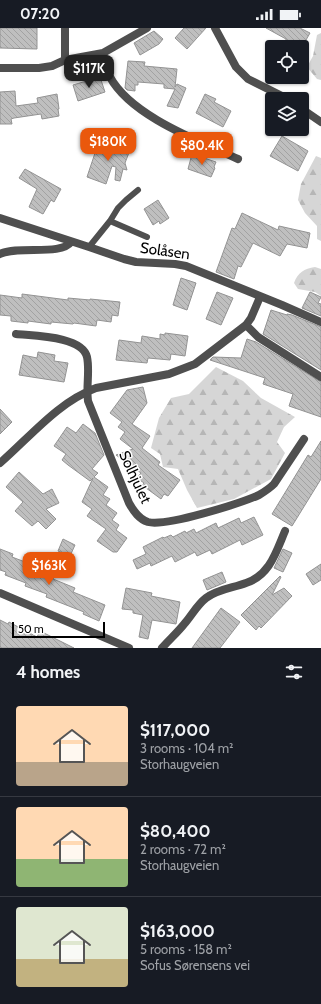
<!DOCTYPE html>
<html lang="en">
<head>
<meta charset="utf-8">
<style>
  body { margin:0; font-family:Cabin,sans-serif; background:#20242c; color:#f1f3f6; height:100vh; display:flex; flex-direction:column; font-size:15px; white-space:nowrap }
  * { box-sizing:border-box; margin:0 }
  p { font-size:13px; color:#9ea1a6 }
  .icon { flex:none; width:22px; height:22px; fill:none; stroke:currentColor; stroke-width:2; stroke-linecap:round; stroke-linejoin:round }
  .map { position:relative; height:620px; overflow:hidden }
  .drawer { display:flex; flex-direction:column; background:#171b24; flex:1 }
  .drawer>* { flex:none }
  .buttons { position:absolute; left:265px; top:12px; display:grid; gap:8px }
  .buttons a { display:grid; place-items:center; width:44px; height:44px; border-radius:4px; background:#171b24; box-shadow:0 1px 3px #0004; font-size:20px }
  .scale { position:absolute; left:12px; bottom:10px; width:93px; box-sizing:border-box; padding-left:4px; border:2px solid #000; border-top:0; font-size:11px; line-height:14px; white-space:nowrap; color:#000; -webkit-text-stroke:3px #fff; paint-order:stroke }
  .price { position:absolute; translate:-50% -34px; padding:0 9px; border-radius:8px; background:#ea580c; color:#fff; font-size:13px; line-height:26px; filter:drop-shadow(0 1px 2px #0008) }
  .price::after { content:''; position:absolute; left:50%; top:24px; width:12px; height:9px; margin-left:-6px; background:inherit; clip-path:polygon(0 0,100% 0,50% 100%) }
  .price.current { background:#222; color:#fff }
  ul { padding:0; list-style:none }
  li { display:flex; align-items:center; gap:12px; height:100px; padding:0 16px }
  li+li { border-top:1px solid #363941 }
  li span { display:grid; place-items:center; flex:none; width:112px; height:80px; border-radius:4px; color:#555 }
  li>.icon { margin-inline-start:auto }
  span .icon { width:48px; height:48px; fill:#fffc; stroke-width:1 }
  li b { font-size:17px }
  h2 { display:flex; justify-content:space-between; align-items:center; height:48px; padding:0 16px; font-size:17px }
  .status { display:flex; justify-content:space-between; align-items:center; height:28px; padding:0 20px; background:#171b24; direction:ltr }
  .status svg { height:11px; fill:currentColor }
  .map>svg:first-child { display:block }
  .forest { fill:url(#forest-firs) }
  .building { fill:url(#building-back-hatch); stroke:#939393 }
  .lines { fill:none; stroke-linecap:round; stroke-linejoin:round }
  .lane { stroke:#4f4f4f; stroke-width:6 }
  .street { stroke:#4f4f4f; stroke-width:8 }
  .labels { text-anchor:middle; stroke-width:3; stroke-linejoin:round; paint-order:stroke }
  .street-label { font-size:15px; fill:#000; stroke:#fff }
</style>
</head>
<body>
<div class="status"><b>07:20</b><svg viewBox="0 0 49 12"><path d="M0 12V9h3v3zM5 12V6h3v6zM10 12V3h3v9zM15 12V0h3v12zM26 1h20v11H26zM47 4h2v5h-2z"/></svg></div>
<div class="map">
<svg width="321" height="620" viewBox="0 0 321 620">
  <defs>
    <pattern id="forest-firs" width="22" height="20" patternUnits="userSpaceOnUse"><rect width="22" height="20" fill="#d6d6d6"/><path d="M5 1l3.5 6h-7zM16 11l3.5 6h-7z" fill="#b6b6b6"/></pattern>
    <pattern id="building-back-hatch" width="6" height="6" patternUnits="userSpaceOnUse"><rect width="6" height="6" fill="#bfbfbf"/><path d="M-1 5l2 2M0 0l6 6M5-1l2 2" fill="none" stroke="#a2a2a2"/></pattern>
  </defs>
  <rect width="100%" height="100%" fill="#fff"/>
  <path class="forest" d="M321,5V52L317,51L307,39L313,28L317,7Z
    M316,128L321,130V213L317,211V198L305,185L298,172L301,156Z
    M315,239L321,241V268L315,264L298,261L294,255C298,244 304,241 315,239Z
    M216,339L243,353L261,370L295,389L284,399L277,414L285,425L271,451L234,471L197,480L187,462L178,441L163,439L160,426L151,420L159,390L171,370L189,366Z"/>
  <path class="building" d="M0,0H37V21L0,20Z
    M184,0H206L187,21L175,10Z
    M266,0H300L310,5L302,19L295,15H291L286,12V11Z
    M154,3L163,11L159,16L140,27L134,15Z
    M128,33L145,34L144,38L177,41L175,59L177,56L186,60L178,80L167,78L175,61L164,60V56L138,54V57H135V63L127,62L125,60Z
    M100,49L105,64L78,73L73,57Z
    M15,63L16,78L38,75L37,70L57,66L59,81H58L59,88L42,91L41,86L14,90L11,91L12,96H0V64Z
    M205,66L216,71L214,74L231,83L223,99L196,85Z
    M282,108L308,123L298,143L270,128Z
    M101,112L130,122L125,135L127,142L123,141L120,153L115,152L116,139L112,138L106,156L87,149L95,125L97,126Z
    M192,126L216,134L214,139L215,140L211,149L188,141Z
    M25,141L61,161L54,174L51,172L43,186L29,179L37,161L19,150Z
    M158,172L169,190L160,196L159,193L153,197L144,181Z
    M242,185L278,202L279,198L310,205L307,220L287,216L280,228L253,215L241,239L238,238L234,251L216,244L232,200L235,201Z
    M181,250L196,255L187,282L173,277Z
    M217,264L233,270L221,297L206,291Z
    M310,264L321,269L318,275L321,276V288L302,280Z
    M22,266L68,272V270L90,272V271L120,274L118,288L112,287L111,294L97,292L96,298L74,295L73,296L51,294V296L28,293V295L11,293V288L0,287V267L22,270Z
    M271,282L287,287V286L292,287L321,299V342L263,306Z
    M165,305L188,308L185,328L171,326L170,332L148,330L147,335L116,332L119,312L141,315L142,308L160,311V306L165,307Z
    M247,311L256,314L321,354V389L289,378L293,366L263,356L265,350L210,332L213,329L241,330Z
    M38,324L55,327L54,333L68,335L64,354L19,347L23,327L37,330Z
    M143,359L147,375L132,396L150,408L142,420L160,434L158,437L180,452L168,468L164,466L161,471L142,457L144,455L137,450L141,445L116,427L133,421L120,411L125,404L118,399L122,394L110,385L127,362Z
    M0,381L12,394L0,406Z
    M83,396L95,405L104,427L92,441L98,445L94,449L108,459L103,467L110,471L106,477L117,485L112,492L119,497L116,502L127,510L117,524H113L97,513L106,501L87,488L92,481L82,474L93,450L90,453L68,437L62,432L66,426L54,418L67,399L76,405Z
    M321,413V451L292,498L272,486L308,427L311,429Z
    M19,444L43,466L52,461L59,475L46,481L56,491L46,501L38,493L32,498L15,483L23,474L6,459Z
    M254,489L263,507L242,517L240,512L212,526L210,522L197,528L195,524L175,534L172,528L151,538L150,535L137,541L133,532L146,526L143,519L163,509L164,510L171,507L173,509L185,503L186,505L194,501L196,505L216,495L218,500L239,490L241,495Z
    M63,511L75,517L70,528L58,523Z
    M0,521L13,526L12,529L33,537L32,540L54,549L53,551L75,560L73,564L105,577L99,593L83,586L84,584L46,569L47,566L25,558L26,555L5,547L6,544L0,542Z
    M283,521L292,525L283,544L274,540Z
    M321,536V552L313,557L306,546Z
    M222,544L226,554L207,562L203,552Z
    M280,548L281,549L272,567L284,560L292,568L261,600L259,598L256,602L241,587Z
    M126,560L152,565L151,568L180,574L176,596L152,592L148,611L139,609L143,587L133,585V582L122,581Z
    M221,580L240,594L220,620H192Z
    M0,592L8,596L9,594L37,609L40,603L74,620H0Z"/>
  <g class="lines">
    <path class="lane" d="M110,193L147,209
      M89,219L110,193L118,180L126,172L138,162"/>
    <path class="street" d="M215,0L236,39L248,51L288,71
      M103,25C105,32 106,42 110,49C131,88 199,113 238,131
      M65,32V0
      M0,40H39L52,38L65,32L103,25L147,0
      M302,81L321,94
      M0,190L89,219L124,231L136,234L175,236L186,238L282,277L321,294
      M0,226C18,217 61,228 71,214
      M246,297L258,309L321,349
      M16,306C34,308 82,308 87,329C90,343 86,358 88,373L129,475C134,484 139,491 148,494C166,499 241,475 259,467C264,464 269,461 274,456L304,411
      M0,435C30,409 58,374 96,360L169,346L195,336L246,297L251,290L260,269
      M0,565L129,620
      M162,620C169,612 178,604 185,595C192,587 197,577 206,570C218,561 233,560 246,555C270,547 276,524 285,503"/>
  </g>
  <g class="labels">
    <g class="street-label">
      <text transform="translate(165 223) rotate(8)" y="5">Solåsen</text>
      <text transform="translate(135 449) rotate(65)" y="5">Solhjulet</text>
    </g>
  </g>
</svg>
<div class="buttons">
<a><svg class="icon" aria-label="locate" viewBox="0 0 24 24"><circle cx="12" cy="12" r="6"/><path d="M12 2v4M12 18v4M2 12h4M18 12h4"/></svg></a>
<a><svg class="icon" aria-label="layers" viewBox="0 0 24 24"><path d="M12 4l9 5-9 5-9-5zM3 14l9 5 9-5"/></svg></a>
</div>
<div class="scale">50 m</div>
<b class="price current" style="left:89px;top:61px">$117K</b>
<b class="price" style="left:108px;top:134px">$180K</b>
<b class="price" style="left:202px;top:138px">$80.4K</b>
<b class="price" style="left:49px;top:558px">$163K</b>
</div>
<section class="drawer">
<h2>4 homes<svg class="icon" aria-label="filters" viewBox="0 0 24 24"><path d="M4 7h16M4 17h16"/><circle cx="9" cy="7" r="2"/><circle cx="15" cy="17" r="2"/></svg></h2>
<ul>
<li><span style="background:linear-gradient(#ffd9b3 70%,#b9a48a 0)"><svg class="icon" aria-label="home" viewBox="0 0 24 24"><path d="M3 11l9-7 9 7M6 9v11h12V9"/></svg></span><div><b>$117,000</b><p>3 rooms · 104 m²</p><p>Storhaugveien</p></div></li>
<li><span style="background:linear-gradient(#ffd9b3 65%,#8fb573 0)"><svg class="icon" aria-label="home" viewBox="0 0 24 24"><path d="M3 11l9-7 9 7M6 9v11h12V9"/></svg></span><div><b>$80,400</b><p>2 rooms · 72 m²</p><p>Storhaugveien</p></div></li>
<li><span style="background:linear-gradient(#dfe7d0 65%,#c2b280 0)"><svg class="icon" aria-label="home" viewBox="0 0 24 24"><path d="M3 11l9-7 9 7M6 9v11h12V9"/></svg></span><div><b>$163,000</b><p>5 rooms · 158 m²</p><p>Sofus Sørensens vei</p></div></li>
</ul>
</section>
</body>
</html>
